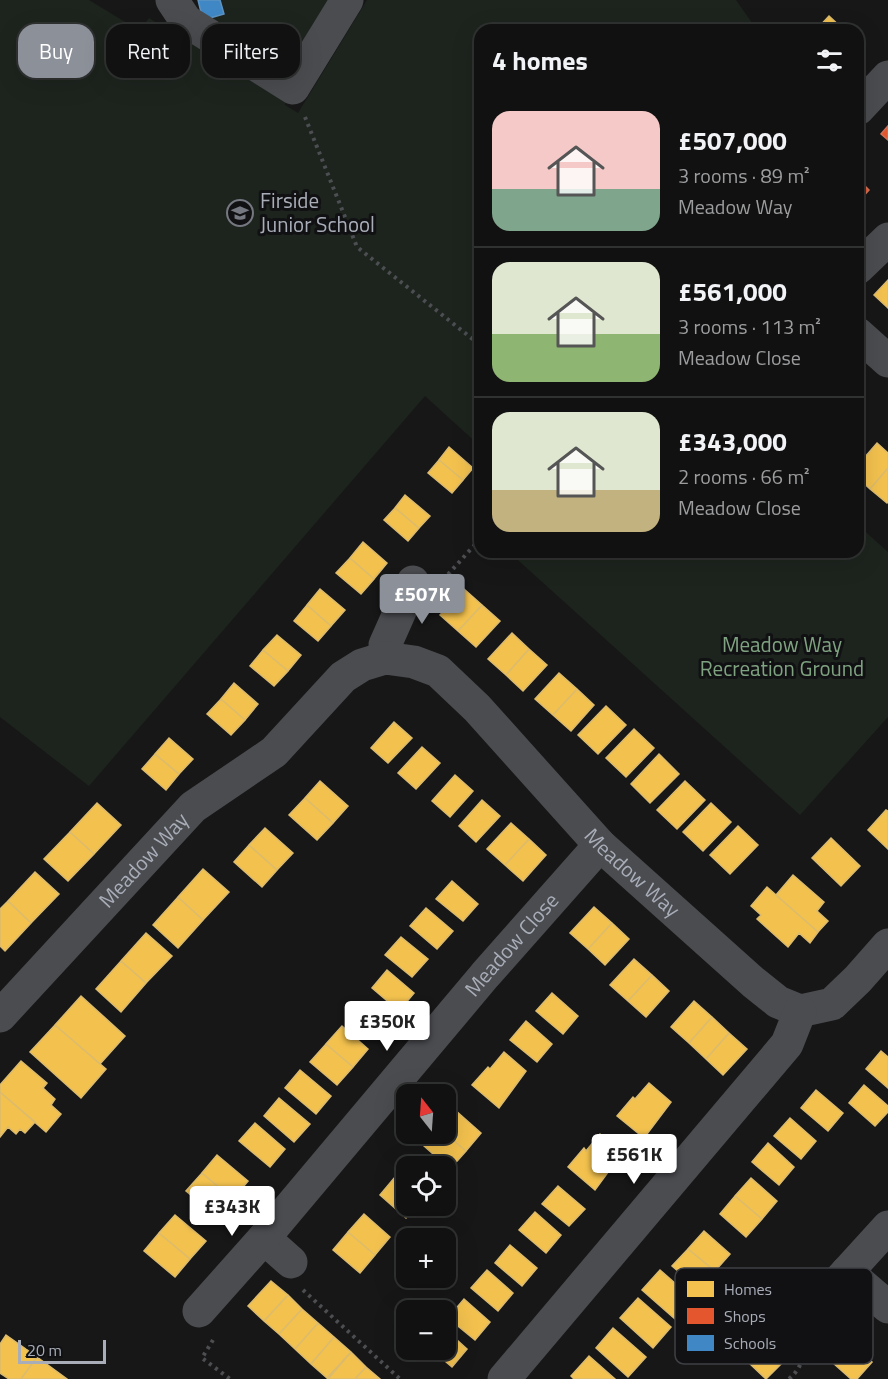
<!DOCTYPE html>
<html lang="en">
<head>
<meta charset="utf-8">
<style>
  body { margin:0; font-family:"Titillium Web",sans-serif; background:#1a1a1a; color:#f1f3f6; height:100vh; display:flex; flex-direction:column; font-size:22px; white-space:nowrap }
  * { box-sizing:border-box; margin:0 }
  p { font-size:20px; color:#9c9d9f }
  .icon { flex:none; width:33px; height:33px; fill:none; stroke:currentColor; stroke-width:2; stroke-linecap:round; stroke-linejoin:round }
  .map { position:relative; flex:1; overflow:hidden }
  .details { position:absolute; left:474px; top:24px; width:390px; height:534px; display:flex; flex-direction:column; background:#111; border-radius:18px; box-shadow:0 6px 24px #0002,0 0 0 2px #303131 }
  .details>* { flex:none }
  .banner { position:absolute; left:18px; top:24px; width:366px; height:54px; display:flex; gap:12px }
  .needle { width:39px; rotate:343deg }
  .controls { position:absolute; left:396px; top:1084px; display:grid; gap:12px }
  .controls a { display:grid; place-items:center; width:60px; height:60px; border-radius:12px; background:#111; box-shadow:0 6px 24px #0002,0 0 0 2px #303131; font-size:30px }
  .scale { position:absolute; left:18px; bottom:15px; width:88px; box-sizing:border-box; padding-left:6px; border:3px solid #a8adb8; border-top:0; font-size:16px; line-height:21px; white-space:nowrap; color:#a8adb8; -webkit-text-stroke:4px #111113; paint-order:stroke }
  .price { position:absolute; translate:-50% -51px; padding:0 14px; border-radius:6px; background:#fff; color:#222; font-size:20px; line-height:39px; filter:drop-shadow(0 2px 3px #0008) }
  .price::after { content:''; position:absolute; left:50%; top:36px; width:18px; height:14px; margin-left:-9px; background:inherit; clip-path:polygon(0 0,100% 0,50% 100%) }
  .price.active { background:#8c9099; color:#fff }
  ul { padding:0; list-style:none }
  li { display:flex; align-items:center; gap:18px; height:150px; padding:0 18px }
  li+li { border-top:2px solid #303131 }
  li span { display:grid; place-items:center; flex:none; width:168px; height:120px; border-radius:18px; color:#555 }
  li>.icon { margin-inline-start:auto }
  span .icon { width:72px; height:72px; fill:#fffc; stroke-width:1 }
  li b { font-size:26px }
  h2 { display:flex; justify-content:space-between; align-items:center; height:72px; padding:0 18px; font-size:26px }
  .chip { padding:0 21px; border-radius:18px; background:#111; box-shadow:0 6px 24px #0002,0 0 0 2px #303131; font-size:21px; line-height:54px }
  .chip.active { background:#8c9099; color:#fff }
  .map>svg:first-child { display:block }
  .green { fill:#1d241e }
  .homes { fill:#f2c14e; stroke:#dcbb6e; stroke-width:1.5 }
  .shops { fill:#e4572e; stroke:#d27157; stroke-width:1.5 }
  .schools { fill:#3f88c5; stroke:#5e93c1; stroke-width:1.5 }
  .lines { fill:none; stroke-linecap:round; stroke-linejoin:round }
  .path { stroke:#4d4e52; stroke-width:4; stroke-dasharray:3 4.5; stroke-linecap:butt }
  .minor { stroke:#4b4c50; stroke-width:33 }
  .labels { text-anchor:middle; stroke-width:6; stroke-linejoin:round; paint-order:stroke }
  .poi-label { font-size:21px; fill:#a8adb8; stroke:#111113; text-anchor:start }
  .park-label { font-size:21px; fill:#7fa381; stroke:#111113 }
  .street-label { font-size:21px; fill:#a8adb8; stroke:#111113 }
  .key { fill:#111113; stroke:#3e4045; stroke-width:1.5 }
  .key-label { font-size:16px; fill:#a8adb8 }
</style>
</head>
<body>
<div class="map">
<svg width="888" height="1379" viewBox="0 0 888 1379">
  <rect width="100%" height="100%" fill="#171717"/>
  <path class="green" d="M0,0H89L140,31L149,18L187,42L203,20L224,14L220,0H347L293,88L285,105L298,113L367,0H736L757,30H480V446L425,396L89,786L0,717Z
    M858,525L888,552V717L800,815L509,552H858Z"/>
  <path class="homes" d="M829,16L844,30H816Z
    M888,280V308L874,295Z
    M877,443L888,453V468L870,489L858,478V465Z
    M449,447L473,468L463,480L439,460Z
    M439,460L463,480L452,493L428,473Z
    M888,468V502L887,503L870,489Z
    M405,495L430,516L419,528L395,508Z
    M395,508L419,528L408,541L384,520Z
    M363,542L387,563L374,579L350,558Z
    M350,558L374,579L361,594L336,573Z
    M320,589L345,610L331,626L307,605Z
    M464,589L482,605L458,631L440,615Z
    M307,605L331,626L318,641L294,621Z
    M482,605L500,621L476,647L458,631Z
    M512,633L529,649L506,675L488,659Z
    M277,635L301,655L288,671L263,650Z
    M529,649L547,665L523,691L506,675Z
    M263,650L288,671L274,686L250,666Z
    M559,673L577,689L553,715L535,699Z
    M234,683L258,704L245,720L221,699Z
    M577,689L594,705L571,731L553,715Z
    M221,699L245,720L231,735L207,714Z
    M606,706L626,725L598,754L578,735Z
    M394,722L412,738L388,763L371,748Z
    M634,729L654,748L626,777L606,758Z
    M169,738L193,759L179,774L155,754Z
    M422,747L440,763L416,789L398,773Z
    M155,754L179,774L166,790L142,769Z
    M659,754L679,774L650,803L631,784Z
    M455,775L473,791L450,817L432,801Z
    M320,781L348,806L333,823L305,798Z
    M685,781L705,800L677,829L657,810Z
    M305,798L333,823L317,840L289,815Z
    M482,800L500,816L476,842L459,826Z
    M97,803L121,825L94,854L70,832Z
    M711,803L731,822L703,851L683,832Z
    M886,810L888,811V849L868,830Z
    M511,823L529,839L505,865L487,849Z
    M738,826L758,845L730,874L710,855Z
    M265,828L293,853L277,870L249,845Z
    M70,832L94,854L68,881L44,859Z
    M831,838L860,866L841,886L812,858Z
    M529,839L546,855L523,881L505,865Z
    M249,845L277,870L262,887L234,862Z
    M203,869L229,892L203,920L178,897Z
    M35,872L59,894L31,923L8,901Z
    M793,875L824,902L817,911L828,921L818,932L776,895Z
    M452,881L478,904L463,921L436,899Z
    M767,887L818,932L810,943L799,933L788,947L757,919L761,915L751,906Z
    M178,897L203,920L178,948L153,925Z
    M8,901L31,923L5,951L0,946V909Z
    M594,907L612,923L588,949L570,933Z
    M426,908L453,931L437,949L410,926Z
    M612,923L629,939L605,965L588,949Z
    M146,933L172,956L146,983L121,961Z
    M401,937L428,959L412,977L385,955Z
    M634,959L652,975L628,1001L610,985Z
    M121,961L146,983L121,1012L96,989Z
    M387,970L414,993L399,1011L372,988Z
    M652,975L669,991L646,1017L628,1001Z
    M552,993L578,1016L563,1034L536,1011Z
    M81,996L125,1036L100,1064L55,1025Z
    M694,1001L712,1017L689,1043L671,1027Z
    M712,1017L729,1033L706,1059L689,1043Z
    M526,1021L552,1044L537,1062L510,1040Z
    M55,1025L106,1069L81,1098L30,1052Z
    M342,1026L368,1049L353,1067L326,1044Z
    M729,1033L747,1049L723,1075L706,1059Z
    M326,1044L353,1067L337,1085L310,1062Z
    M881,1051L888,1057V1088L866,1069Z
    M504,1052L526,1071L499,1108L472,1085L488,1067L490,1069Z
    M21,1061L47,1083L43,1088L55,1099L51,1105L61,1114L46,1132L0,1092V1085Z
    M300,1070L331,1096L316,1114L285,1088Z
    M649,1083L671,1102L644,1138L617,1116L633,1097L635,1099Z
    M864,1085L888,1106V1112L875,1126L849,1103Z
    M816,1090L843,1113L828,1131L801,1108Z
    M0,1092L35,1122L25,1133L20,1129L16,1134L8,1127L0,1137Z
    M279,1098L310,1124L294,1142L264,1116Z
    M455,1110L481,1133L466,1151L446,1134V1121Z
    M790,1118L816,1141L801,1159L774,1136Z
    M255,1123L285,1149L270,1167L239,1141Z
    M434,1134H446L466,1151L450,1169L424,1146Z
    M600,1134L622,1153L595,1190L568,1167L584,1148L586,1151Z
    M768,1143L794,1167L779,1185L752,1162Z
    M217,1155L248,1181L233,1199L202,1173Z
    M411,1159L420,1167H406V1187L395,1177Z
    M202,1173L233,1199L217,1217L186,1191Z
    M395,1177L406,1187V1206H417L406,1218L380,1195Z
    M751,1178L777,1201L762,1219L735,1196Z
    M558,1186L585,1209L569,1226L542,1204Z
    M735,1196L762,1219L746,1237L720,1214Z
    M535,1212L561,1235L546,1253L519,1230Z
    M364,1214L390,1237L375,1255L348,1232Z
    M175,1215L206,1241L190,1259L159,1233Z
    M704,1231L730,1254L715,1271L688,1249Z
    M348,1232L375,1255L360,1273L333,1250Z
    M159,1233L190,1259L175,1277L144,1251Z
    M510,1245L537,1268L522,1286L495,1263Z
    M688,1249L715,1271L699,1289L672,1266Z
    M487,1270L513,1293L498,1311L471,1288Z
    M660,1270L693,1299L675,1319L642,1290Z
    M271,1281L288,1295L264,1321L248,1306Z
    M288,1295L302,1309L279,1334L264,1321Z
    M638,1298L671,1327L653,1348L620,1318Z
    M464,1299L490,1322L475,1340L448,1318Z
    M302,1309L318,1323L295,1349L279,1334Z
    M318,1323L334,1337L311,1364L295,1349Z
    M613,1328L646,1357L628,1377L596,1348Z
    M446,1330L467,1349L452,1367L432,1350H446Z
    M6,1335L37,1357L21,1379H9L0,1373V1344Z
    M334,1337L351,1352L327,1378L311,1364Z
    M767,1341L787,1358L766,1379L748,1362Z
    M850,1343L872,1362L857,1379H851L833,1363Z
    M351,1352L366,1367L355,1379H328Z
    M589,1356L615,1379H574L571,1376Z
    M37,1357L67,1379H21Z
    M366,1367L380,1379H355Z"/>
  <path class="shops" d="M888,126V140L881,134Z
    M858,179L869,190L858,202Z"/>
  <path class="schools" d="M198,0H220L224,14L203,20Z"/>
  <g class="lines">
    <path class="path" d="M305,117L357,247L480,345
      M443,580L480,539
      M303,1290L400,1379
      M213,1340L202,1358L230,1379
      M789,1379C807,1363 799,1355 809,1339C812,1333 818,1329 823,1325"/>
    <g class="minor">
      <path d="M172,0L186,21L293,88L347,0"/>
      <path d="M858,109L888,77"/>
      <path d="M858,268L888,239"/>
      <path d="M858,334L888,361"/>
      <path d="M385,658V645L413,582"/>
      <path id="s1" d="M0,1016L193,807L274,752L343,677L362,665L385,658L414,662L438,671L477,708L600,845L753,982L778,1002L800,1011L832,1004L858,979L888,945"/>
      <path d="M888,1227L847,1272L888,1307"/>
      <path id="s2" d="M291,1262L264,1238L485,975L600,845"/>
      <path d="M827,1294L847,1272"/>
      <path d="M199,1311L264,1238"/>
      <path d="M504,1379L787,1044L800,1011"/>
    </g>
  </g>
  <defs>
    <symbol id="school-ring" viewBox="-11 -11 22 22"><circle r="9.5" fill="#111113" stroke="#757880" stroke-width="1.5"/><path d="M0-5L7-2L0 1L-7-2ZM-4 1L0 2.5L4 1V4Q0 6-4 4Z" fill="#757880"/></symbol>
  </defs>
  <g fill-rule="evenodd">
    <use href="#school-ring" x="225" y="198" width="30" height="30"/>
  </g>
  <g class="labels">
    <g class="poi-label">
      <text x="260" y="208">Firside<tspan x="260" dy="24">Junior School</tspan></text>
    </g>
    <g class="park-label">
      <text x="782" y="652">Meadow Way<tspan x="782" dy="24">Recreation Ground</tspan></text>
    </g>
    <g class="street-label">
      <text dy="7" stroke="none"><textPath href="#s1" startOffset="212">Meadow Way</textPath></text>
      <text dy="7" stroke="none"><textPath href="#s1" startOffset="866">Meadow Way</textPath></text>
      <text dy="7" stroke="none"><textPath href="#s2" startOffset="420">Meadow Close</textPath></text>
    </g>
  </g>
  <rect x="675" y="1268" width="198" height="96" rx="9" class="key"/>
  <rect x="687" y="1281" width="27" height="16" fill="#f2c14e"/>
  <rect x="687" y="1308" width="27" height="16" fill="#e4572e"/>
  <rect x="687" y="1335" width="27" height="16" fill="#3f88c5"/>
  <g class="key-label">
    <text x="724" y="1295">Homes</text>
    <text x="724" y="1322">Shops</text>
    <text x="724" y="1349">Schools</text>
  </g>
</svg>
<div class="controls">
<a><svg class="needle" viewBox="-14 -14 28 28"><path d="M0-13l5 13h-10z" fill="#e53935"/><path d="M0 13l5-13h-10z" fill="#9c9d9f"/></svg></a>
<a><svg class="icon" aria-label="locate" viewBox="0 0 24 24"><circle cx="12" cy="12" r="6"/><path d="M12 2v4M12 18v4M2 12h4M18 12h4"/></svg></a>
<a>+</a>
<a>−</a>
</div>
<div class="scale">20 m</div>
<b class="price active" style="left:422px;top:625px">£507K</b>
<b class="price" style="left:387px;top:1052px">£350K</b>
<b class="price" style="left:634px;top:1185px">£561K</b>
<b class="price" style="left:232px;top:1237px">£343K</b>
<div class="banner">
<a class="chip active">Buy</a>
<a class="chip">Rent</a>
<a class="chip">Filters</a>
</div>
<section class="details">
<h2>4 homes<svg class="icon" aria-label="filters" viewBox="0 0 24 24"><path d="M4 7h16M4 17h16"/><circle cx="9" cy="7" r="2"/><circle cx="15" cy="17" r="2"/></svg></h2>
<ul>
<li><span style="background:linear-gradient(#f6c9c9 65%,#7fa58c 0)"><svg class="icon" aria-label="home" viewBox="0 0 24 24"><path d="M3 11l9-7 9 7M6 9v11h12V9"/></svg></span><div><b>£507,000</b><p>3 rooms · 89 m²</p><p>Meadow Way</p></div></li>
<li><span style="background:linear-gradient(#dfe7d0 60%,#8fb573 0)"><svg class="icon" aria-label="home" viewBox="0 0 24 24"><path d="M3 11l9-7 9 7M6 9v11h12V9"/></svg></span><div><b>£561,000</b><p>3 rooms · 113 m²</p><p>Meadow Close</p></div></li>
<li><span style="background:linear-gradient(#dfe7d0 65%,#c2b280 0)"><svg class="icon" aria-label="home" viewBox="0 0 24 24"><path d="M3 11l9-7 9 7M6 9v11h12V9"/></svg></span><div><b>£343,000</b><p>2 rooms · 66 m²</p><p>Meadow Close</p></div></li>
</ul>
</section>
</div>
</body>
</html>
